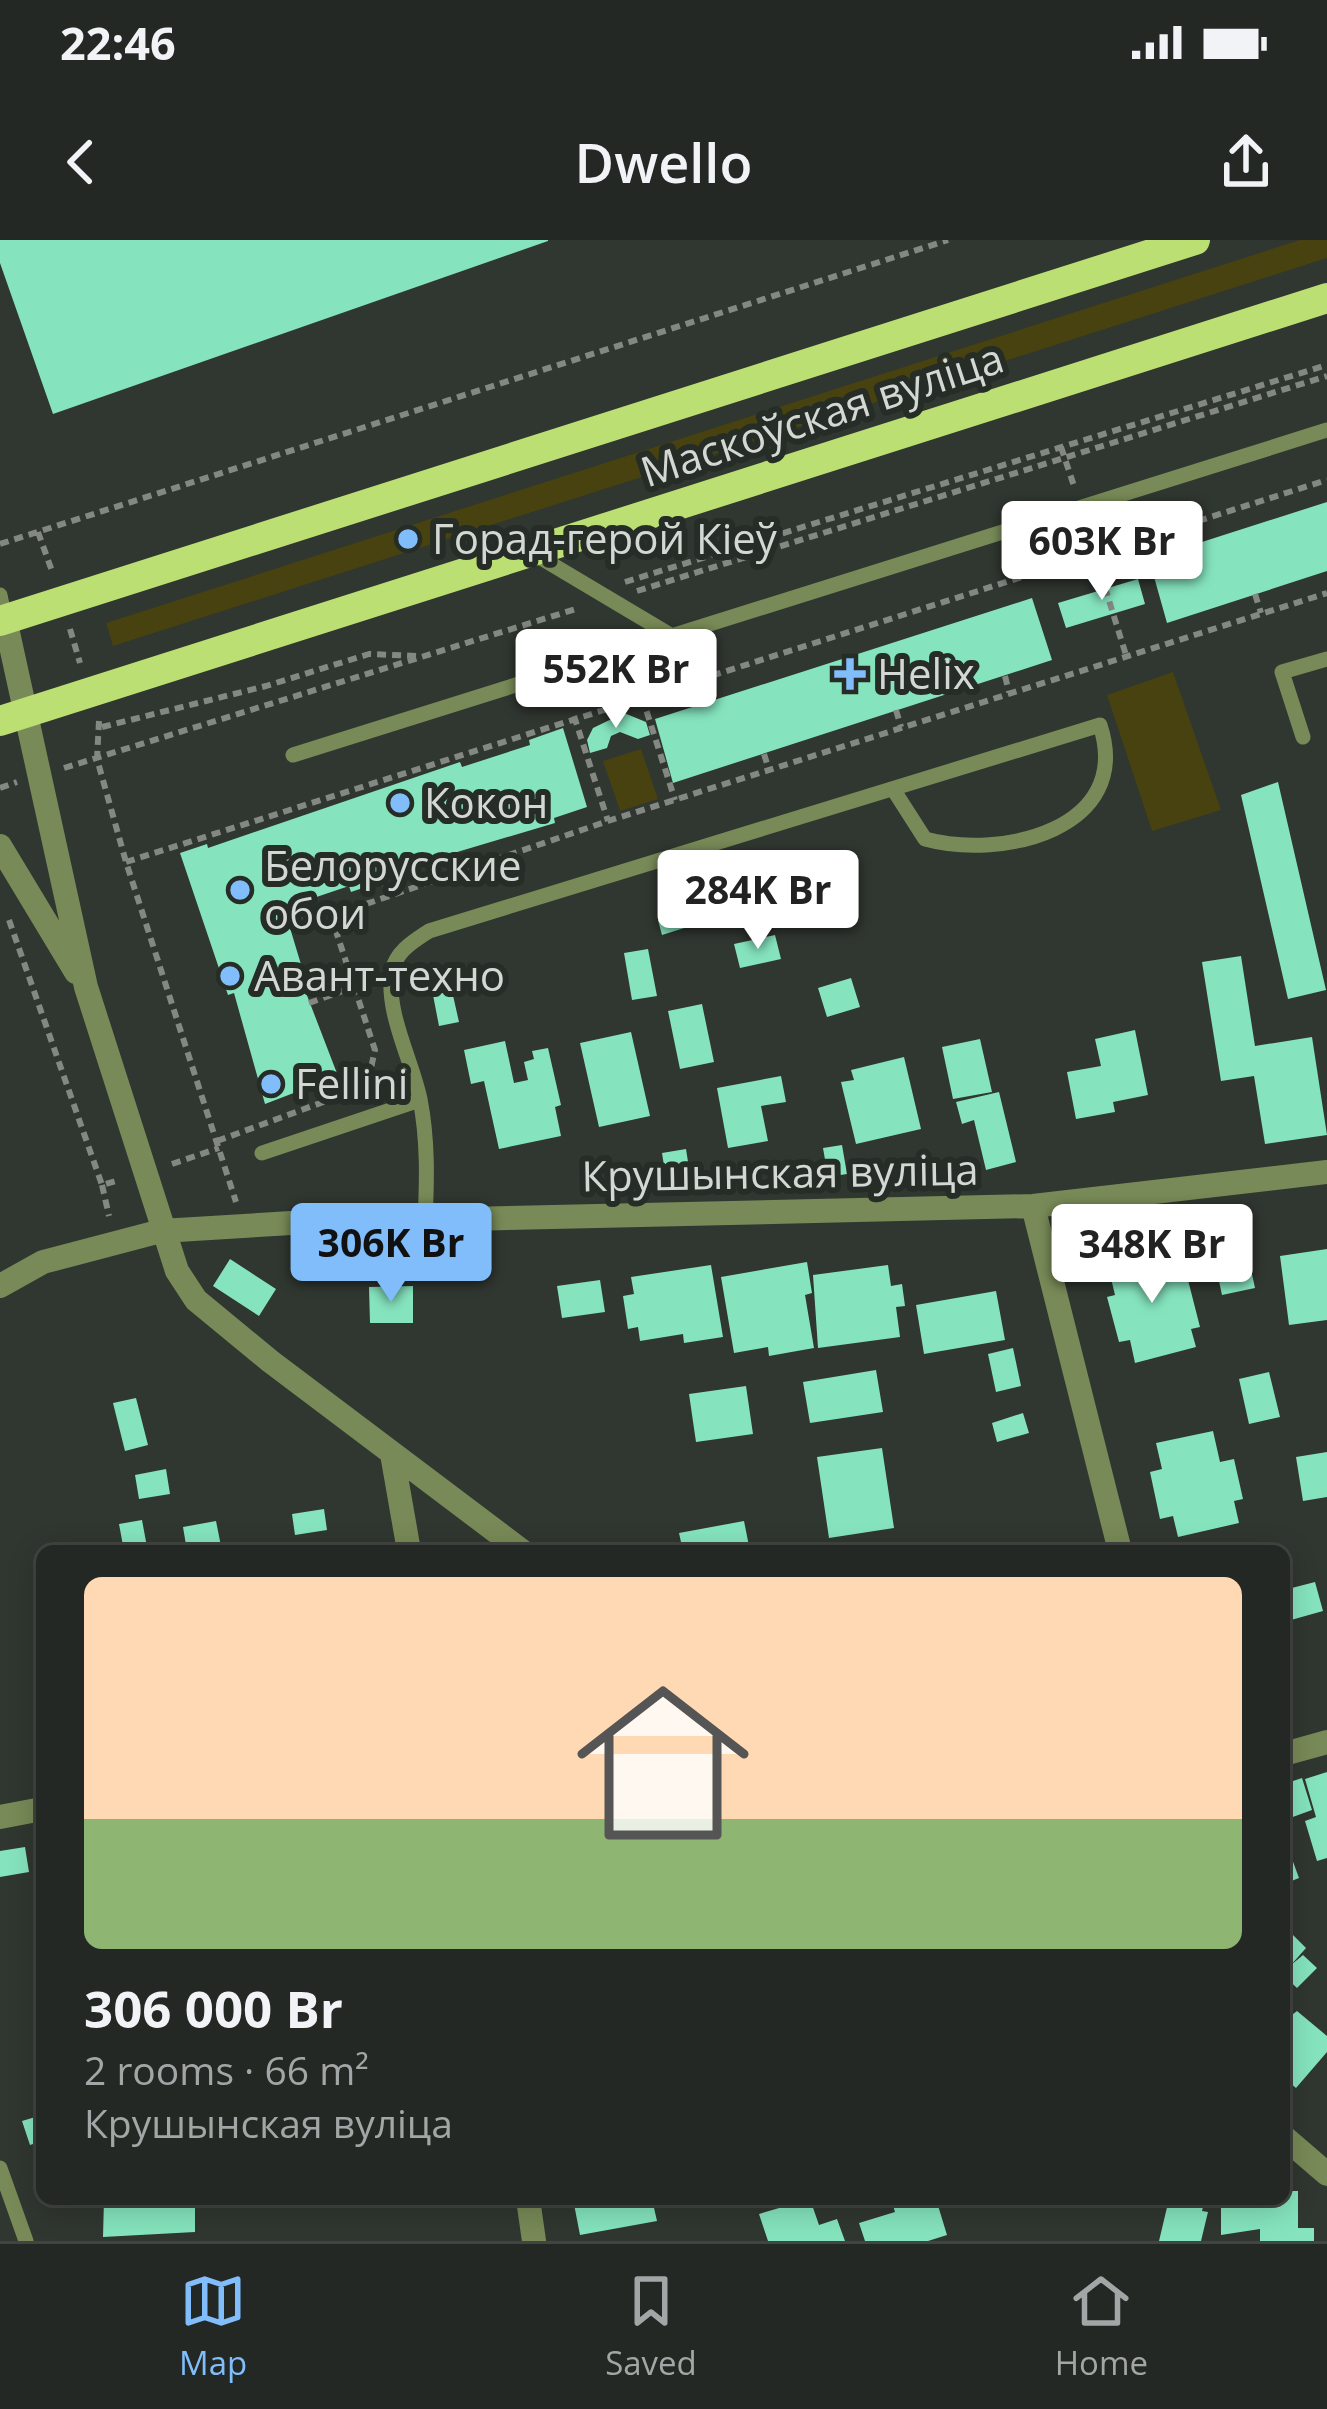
<!DOCTYPE html>
<html lang="en">
<head>
<meta charset="utf-8">
<style>
  body { margin:0; font-family:"Open Sans",sans-serif; background:#303431; color:#f1f3f6; height:100vh; display:flex; flex-direction:column; font-size:45px; white-space:nowrap }
  * { box-sizing:border-box; margin:0 }
  p { font-size:39px; color:#a3a6a6 }
  .icon { flex:none; width:66px; height:66px; fill:none; stroke:currentColor; stroke-width:2; stroke-linecap:round; stroke-linejoin:round }
  .map { position:relative; flex:1; overflow:hidden }
  .drawer { position:absolute; left:36px; top:1305px; width:1254px; height:660px; display:flex; flex-direction:column; background:#242824; border-radius:18px; box-shadow:0 6px 30px #0003,0 0 0 3px #414441 }
  .drawer>* { flex:none }
  .price { position:absolute; translate:-50% -102px; padding:0 27px; border-radius:12px; background:#fff; color:#222; font-size:39px; line-height:78px; filter:drop-shadow(0 3px 6px #0008) }
  .price::after { content:''; position:absolute; left:50%; top:72px; width:36px; height:27px; margin-left:-18px; background:inherit; clip-path:polygon(0 0,100% 0,50% 100%) }
  .price.selected { background:#80bdfa; color:#111 }
  ul { padding:0; list-style:none }
  li { display:grid; align-content:center; gap:24px; height:636px; padding:0 48px }
  li+li { border-top:3px solid #414441 }
  li span { display:grid; place-items:center; height:372px; border-radius:18px; color:#555 }
  li>.icon { margin-inline-start:auto }
  span .icon { width:216px; height:216px; fill:#fffc; stroke-width:1 }
  li b { font-size:51px }
  .status { display:flex; justify-content:space-between; align-items:center; height:84px; padding:0 60px; background:#242824; direction:ltr }
  .status svg { height:33px; fill:currentColor }
  header { display:flex; justify-content:space-between; align-items:center; height:156px; padding:0 48px; background:#242824; font-size:54px; font-weight:600 }
  .tab-bar { display:flex; justify-content:space-around; align-items:center; height:168px; border-top:3px solid #414441; background:#242824; font-size:33px; color:#a3a6a6 }
  .tab-bar a { display:grid; justify-items:center; gap:6px }
  .tab-bar .selected { color:#80bdfa }
  .map>svg:first-child { display:block }
  .green { fill:#474210 }
  .building { fill:#85e4be }
  .lines { fill:none; stroke-linecap:round; stroke-linejoin:round }
  .path { stroke:#838883; stroke-width:6; stroke-dasharray:9 6; stroke-linecap:butt }
  .lane { stroke:#788a57; stroke-width:15 }
  .street { stroke:#788a57; stroke-width:24 }
  .primary { stroke:#bbdf73; stroke-width:30 }
  .poi-dot { fill:#80bdfa; stroke:#262c26; stroke-width:4.5 }
  .labels { text-anchor:middle; stroke-width:12; stroke-linejoin:round; paint-order:stroke }
  .street-label { font-size:42px; fill:#d4d8d4; stroke:#262c26 }
  .poi-label { font-size:42px; fill:#d4d8d4; stroke:#262c26; text-anchor:start }
</style>
</head>
<body>
<div class="status"><b>22:46</b><svg viewBox="0 0 49 12"><path d="M0 12V9h3v3zM5 12V6h3v6zM10 12V3h3v9zM15 12V0h3v12zM26 1h20v11H26zM47 4h2v5h-2z"/></svg></div>
<header><svg class="icon" aria-label="back" viewBox="0 0 24 24"><path d="M15 5l-7 7 7 7"/></svg>Dwello<svg class="icon" aria-label="share" viewBox="0 0 24 24"><path d="M12 15V3M7 8l5-5 5 5M5 13v7h14v-7"/></svg></header>
<div class="map">
<svg width="1327" height="2001" viewBox="0 0 1327 2001">
  <rect width="100%" height="100%" fill="#303630"/>
  <path class="green" d="M1300,0H1327V18L113,406L106,383Z
    M1173,432L1221,570L1152,591L1107,455Z
    M641,509L658,559L620,571L603,521Z"/>
  <path class="building" d="M0,0H548V1L53,174L0,23Z
    M1327,262V331L1167,383L1149,319Z
    M1138,339L1145,364L1066,388L1058,363Z
    M1032,358L1052,420L673,543L655,479Z
    M624,473L646,482L650,495L638,499L620,492L611,496L607,508L590,513L587,500L593,488Z
    M563,488L587,567L554,578L555,583L417,624L419,629L351,652L349,646L284,668L303,731L298,732L338,836L265,864L234,753L228,755L180,613L207,604L208,608L460,522L462,527L530,505L529,500Z
    M1278,542L1326,750L1288,759L1241,555Z
    M712,664L716,678L662,695L658,680Z
    M775,695L781,719L740,728L734,704Z
    M648,709L657,756L632,760L624,713Z
    M1241,716L1255,806L1312,797L1327,895L1265,904L1254,836L1221,841L1202,722Z
    M851,738L860,767L827,777L818,748Z
    M452,751L459,782L439,786L433,755Z
    M702,764L714,822L680,829L668,771Z
    M1135,790L1148,855L1113,862L1115,872L1076,879L1067,832L1101,826L1095,799Z
    M631,792L650,876L599,887L580,803Z
    M980,799L992,852L953,859L942,807Z
    M505,801L514,843L528,840L524,822L534,819L532,811L548,808L561,865L555,867L561,896L499,909L484,841L471,844L464,810Z
    M904,817L921,889L856,904L841,842L854,840L851,830Z
    M781,836L786,862L761,866L768,901L728,908L717,848Z
    M999,852L1016,922L986,930L974,880L962,884L956,862Z
    M842,905L847,934L828,937L823,908Z
    M686,909L691,941L667,945L662,913Z
    M1242,988L1255,1048L1222,1055L1219,1041L1212,1042L1205,1012L1212,1010L1208,995Z
    M1167,1007L1176,1042L1188,1040L1200,1087L1191,1089L1196,1107L1135,1123L1130,1100L1119,1102L1107,1057L1115,1055L1107,1022Z
    M1327,1009V1080L1289,1085L1280,1016Z
    M230,1019L276,1049L259,1076L213,1046Z
    M807,1022L812,1053L805,1055L814,1108L769,1116L768,1107L734,1113L721,1037Z
    M711,1025L723,1097L684,1103L683,1094L640,1101L638,1087L628,1089L623,1056L634,1054L631,1037Z
    M888,1025L891,1046L902,1044L905,1066L896,1067L900,1097L818,1108L813,1035Z
    M600,1040L605,1072L562,1078L557,1046Z
    M413,1046V1083H370L369,1047Z
    M996,1051L1005,1100L924,1114L916,1065Z
    M1013,1108L1021,1146L996,1152L988,1114Z
    M876,1130L883,1172L810,1183L803,1142Z
    M1269,1132L1280,1177L1249,1184L1239,1139Z
    M746,1146L753,1194L696,1202L689,1154Z
    M136,1158L148,1205L125,1211L113,1163Z
    M1023,1173L1029,1193L997,1202L992,1183Z
    M1213,1191L1220,1222L1234,1219L1243,1259L1234,1261L1239,1283L1178,1297L1173,1276L1160,1279L1150,1232L1162,1229L1156,1203Z
    M882,1208L894,1288L829,1298L817,1217Z
    M1327,1212V1257L1303,1261L1296,1217Z
    M166,1229L170,1254L139,1259L135,1235Z
    M324,1269L327,1290L295,1295L292,1274Z
    M142,1280L147,1307L124,1311L119,1284Z
    M216,1281L222,1311H187L183,1287Z
    M744,1281L750,1311H683L679,1293Z
    M1315,1342L1323,1371L1291,1380L1284,1350Z
    M1327,1532V1618L1317,1621L1305,1581L1316,1577L1305,1539Z
    M1302,1538L1312,1570L1290,1578L1284,1544Z
    M1284,1597L1299,1638L1284,1644Z
    M25,1607L29,1632L0,1637V1611Z
    M1289,1691L1306,1708L1291,1725L1303,1715L1317,1728L1297,1748L1284,1736V1697Z
    M1297,1771L1327,1796V1812L1296,1848L1284,1838V1781Z
    M42,1875V1901L30,1905L22,1881Z
    M1284,1951H1298V1988H1314V2001H1260V1989L1221,1995V1963L1284,1959Z
    M104,1959H195V1992L103,1997Z
    M573,1959H652L657,1981L580,1995Z
    M810,1959L819,1985L837,1979L845,2001H768L759,1974Z
    M891,1959H936L947,1995L928,2001H865L859,1983L895,1972Z
    M1169,1959H1205L1202,1971L1208,1972L1201,2001H1159Z"/>
  <g class="lines">
    <path class="path" d="M1061,207L1075,249
      M1087,290L1126,415
      M38,292L52,331
      M0,304L948,0
      M625,342L1327,125
      M637,351L1327,136
      M1255,354L1261,373
      M70,389L80,423
      M1005,436L1009,452
      M642,457L675,560
      M896,470L901,487
      M574,476L608,581
      M99,481L97,519L126,622L236,962
      M102,487L266,446L369,414L418,416
      M764,514L769,530
      M64,528L579,368
      M0,548L17,542
      M126,622L1327,240
      M384,641L389,656
      M9,680L102,945L119,940
      M287,681L331,676
      M309,763L354,747
      M217,901L367,846L375,810L331,676L608,581L1327,353
      M172,924L219,908
      M102,945L109,976"/>
    <path class="lane" d="M531,312L672,396
      M0,355L5,379
      M1303,497L1282,432L1327,419
      M293,515L1327,190
      M262,913L420,860
      M425,981C427,940 428,900 420,859C412,820 385,772 392,731C396,711 414,701 429,691L1100,485C1134,589 1002,620 925,599L893,549
      M0,1928L26,2001"/>
    <path class="street" d="M5,379L86,747L177,1031L196,1060L270,1121L522,1311
      M0,606L76,732
      M1033,966L1120,1311
      M0,1046L43,1022L161,991L291,983L1033,966L1327,932
      M392,1214L409,1311
      M1284,1514L1327,1502
      M0,1577L42,1569
      M1284,1897L1327,1934
      M528,1959L534,2001"/>
    <path class="primary" d="M0,381L1195,0
      M0,481L1327,58"/>
  </g>
  <g class="poi-dot">
    <circle cx="408" cy="299" r="12"/>
    <path d="M844 416h12v12h12v12h-12v12h-12v-12h-12v-12h12z"/>
    <circle cx="400" cy="563" r="12"/>
    <circle cx="240" cy="650" r="12"/>
    <circle cx="230" cy="736" r="12"/>
    <circle cx="271" cy="844" r="12"/>
  </g>
  <g class="labels">
    <g class="street-label">
      <text transform="translate(822 175) rotate(-18)" y="15">Маскоўская вуліца</text>
      <text transform="translate(780 933) rotate(-1)" y="15">Крушынская вуліца</text>
    </g>
    <g class="poi-label">
      <text x="432" y="314">Горад-герой Кіеў</text>
      <text x="877" y="449">Helix</text>
      <text x="424" y="578">Кокон</text>
      <text x="264" y="641">Белорусские<tspan x="264" dy="48">обои</tspan></text>
      <text x="254" y="751">Авант-техно</text>
      <text x="295" y="859">Fellini</text>
    </g>
  </g>
</svg>
<b class="price" style="left:1102px;top:363px">603K Br</b>
<b class="price" style="left:616px;top:491px">552K Br</b>
<b class="price" style="left:758px;top:712px">284K Br</b>
<b class="price selected" style="left:391px;top:1065px">306K Br</b>
<b class="price" style="left:1152px;top:1066px">348K Br</b>
<section class="drawer">
<ul>
<li><span style="background:linear-gradient(#ffd9b3 65%,#8fb573 0)"><svg class="icon" aria-label="home" viewBox="0 0 24 24"><path d="M3 11l9-7 9 7M6 9v11h12V9"/></svg></span><div><b>306 000 Br</b><p>2 rooms · 66 m²</p><p>Крушынская вуліца</p></div></li>
</ul>
</section>
</div>
<nav class="tab-bar">
<a class="selected"><svg class="icon" aria-label="map" viewBox="0 0 24 24"><path d="M3 6l6-2 6 2 6-2v14l-6 2-6-2-6 2zM9 4v14M15 6v14"/></svg>Map</a>
<a><svg class="icon" aria-label="saved" viewBox="0 0 24 24"><path d="M7 4h10v16l-5-4-5 4z"/></svg>Saved</a>
<a><svg class="icon" aria-label="home" viewBox="0 0 24 24"><path d="M3 11l9-7 9 7M6 9v11h12V9"/></svg>Home</a>
</nav>
</body>
</html>
